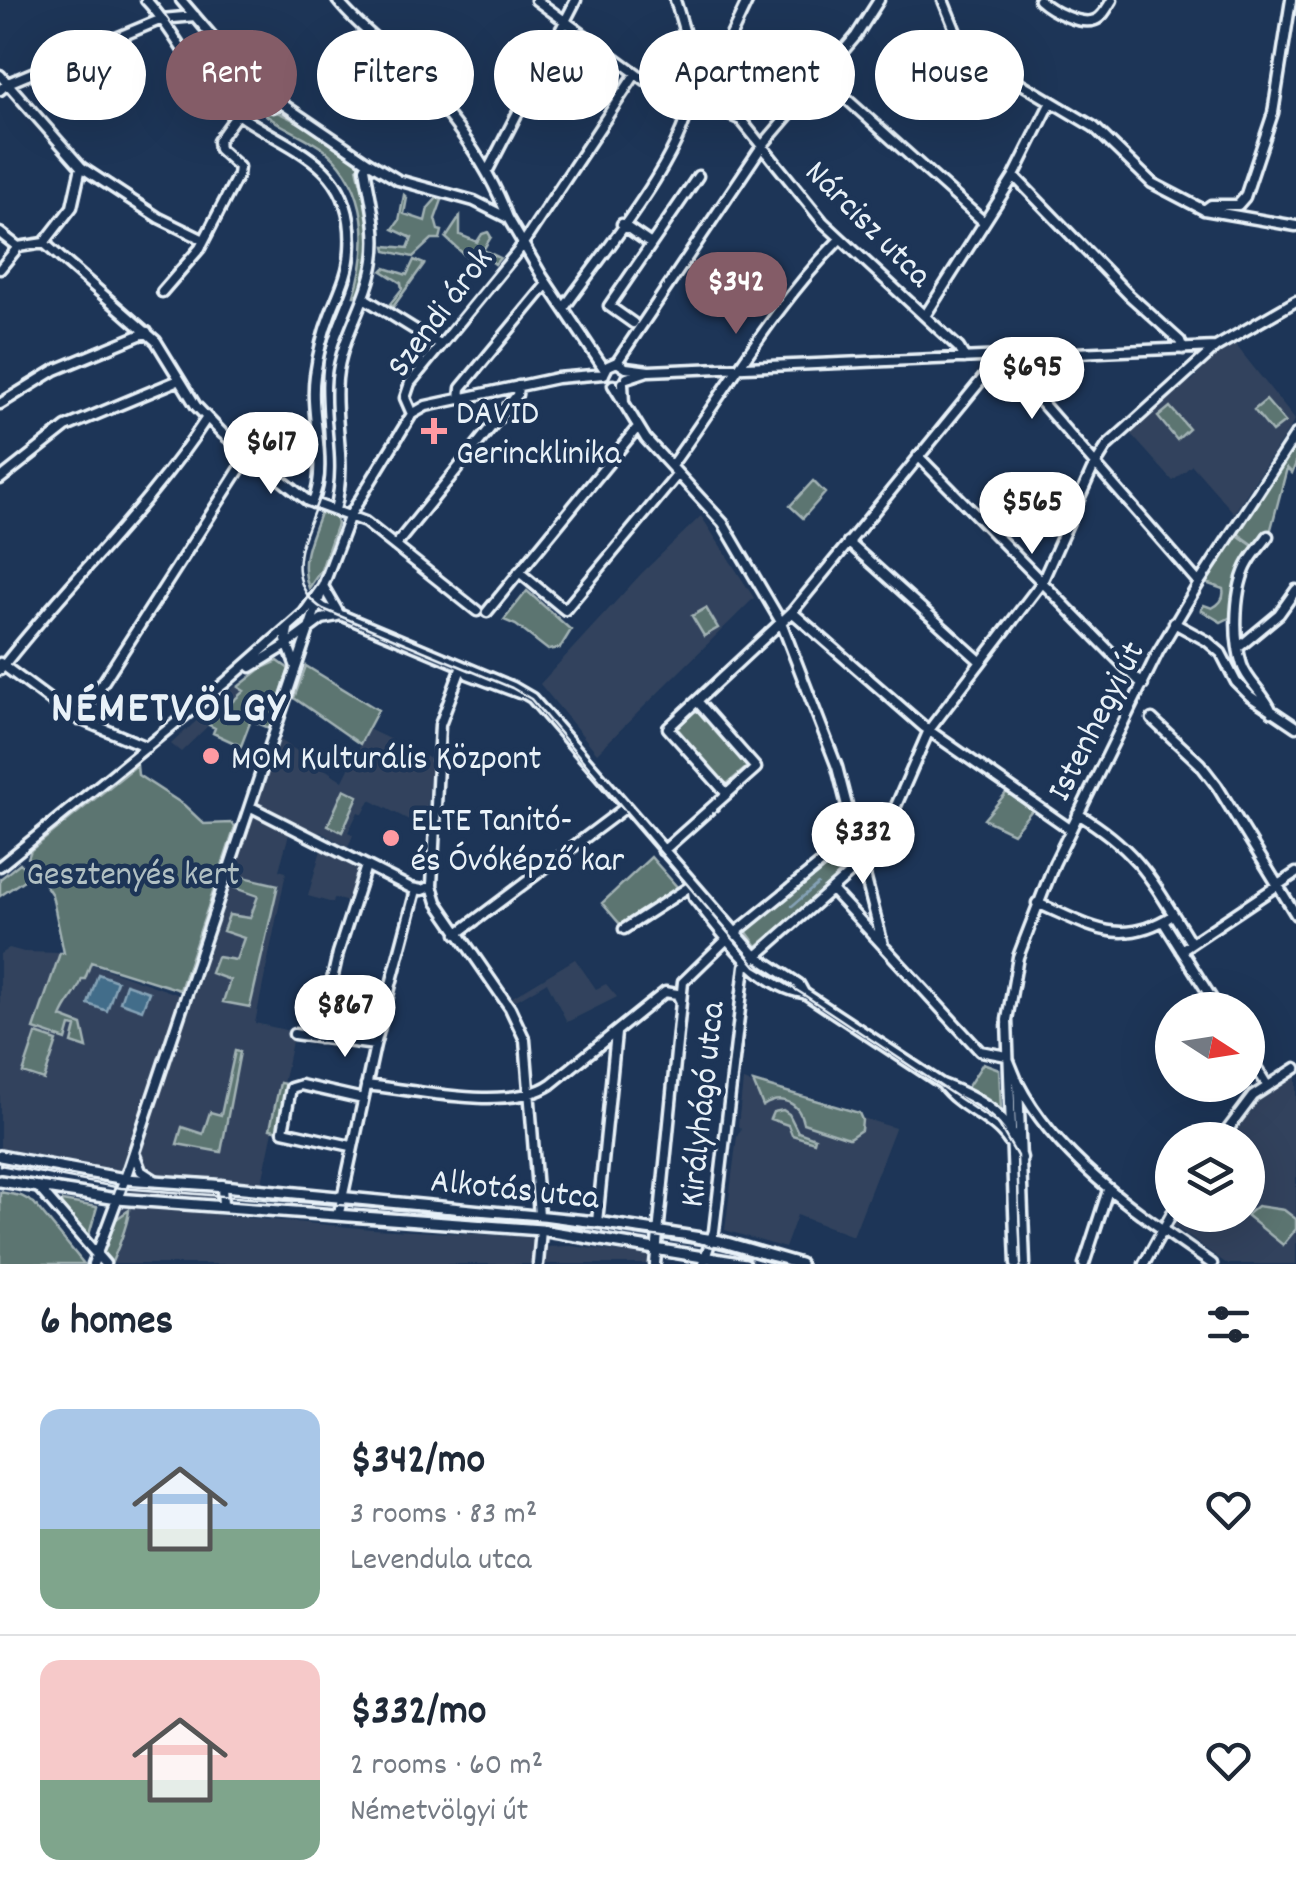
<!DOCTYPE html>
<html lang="en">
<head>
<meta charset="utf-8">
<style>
  body { margin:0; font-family:Dekko,sans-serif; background:#f6f6f7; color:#1f2937; height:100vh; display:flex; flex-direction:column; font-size:38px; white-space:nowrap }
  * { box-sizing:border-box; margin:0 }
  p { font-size:32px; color:#747a83 }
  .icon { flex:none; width:55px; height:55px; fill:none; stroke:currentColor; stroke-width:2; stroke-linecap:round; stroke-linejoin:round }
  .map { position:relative; height:1264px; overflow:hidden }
  .side { display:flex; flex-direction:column; background:#fff; flex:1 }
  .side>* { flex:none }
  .guide { position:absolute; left:30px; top:30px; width:1238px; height:90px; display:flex; gap:20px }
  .needle { width:65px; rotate:102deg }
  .buttons { position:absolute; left:1155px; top:992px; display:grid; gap:20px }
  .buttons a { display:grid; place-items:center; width:110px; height:110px; border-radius:50%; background:#fff; box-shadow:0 10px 40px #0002; font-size:50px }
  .price { position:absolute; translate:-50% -85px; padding:0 22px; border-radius:35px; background:#fff; color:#222; font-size:32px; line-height:65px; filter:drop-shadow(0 2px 5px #0008) }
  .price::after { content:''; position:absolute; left:50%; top:60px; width:30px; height:22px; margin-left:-15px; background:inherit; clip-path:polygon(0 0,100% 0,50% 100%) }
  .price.active { background:#845c67; color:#fff }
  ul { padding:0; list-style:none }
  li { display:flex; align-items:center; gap:30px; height:250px; padding:0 40px }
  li+li { border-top:2px solid #e0e1e3 }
  li span { display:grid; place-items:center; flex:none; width:280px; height:200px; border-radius:20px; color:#555 }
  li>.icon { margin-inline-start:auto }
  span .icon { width:120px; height:120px; fill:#fffc; stroke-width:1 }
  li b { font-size:42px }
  h2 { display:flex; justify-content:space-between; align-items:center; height:120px; padding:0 40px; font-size:42px }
  .chip { padding:0 35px; border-radius:45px; background:#fff; box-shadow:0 10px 40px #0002; font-size:35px; line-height:90px }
  .chip.active { background:#845c67; color:#fff }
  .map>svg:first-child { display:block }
  .built { fill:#32435d }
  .green { fill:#5b7471; stroke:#a2b2b4; stroke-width:2.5 }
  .water { fill:#436d8a; stroke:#85a2b6; stroke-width:2.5 }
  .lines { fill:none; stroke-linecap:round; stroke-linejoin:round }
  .stream { stroke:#85a2b6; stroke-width:2.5 }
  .minor-casing { stroke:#e8f1f8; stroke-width:15 }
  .major-casing { stroke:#e8f1f8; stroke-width:16 }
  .minor { stroke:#1d3557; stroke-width:8 }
  .major { stroke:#1d3557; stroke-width:9 }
  .tram { stroke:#e8f1f8; stroke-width:2.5 }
  .poi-dot { fill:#ff9aa2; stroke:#1d3557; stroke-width:4 }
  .labels { text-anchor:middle; stroke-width:9; stroke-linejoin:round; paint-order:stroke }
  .street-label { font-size:35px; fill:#e8f1f8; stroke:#1d3557 }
  .poi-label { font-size:35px; fill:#e8f1f8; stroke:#1d3557; text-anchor:start }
  .park-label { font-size:35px; fill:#b0bfc2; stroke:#1d3557 }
  .district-label { font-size:45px; font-weight:bold; letter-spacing:2.5px; fill:#e8f1f8; stroke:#1d3557 }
</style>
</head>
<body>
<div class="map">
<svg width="1296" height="1264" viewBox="0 0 1296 1264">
  <rect width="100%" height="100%" fill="#1d3557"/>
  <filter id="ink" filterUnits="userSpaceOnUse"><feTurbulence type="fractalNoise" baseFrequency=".01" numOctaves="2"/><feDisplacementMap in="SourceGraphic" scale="20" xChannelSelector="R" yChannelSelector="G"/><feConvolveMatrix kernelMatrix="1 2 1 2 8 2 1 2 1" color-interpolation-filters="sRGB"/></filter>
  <g filter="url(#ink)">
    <path class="built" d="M1235,344L1295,420L1234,513L1192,465L1173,481L1130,433L1184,383L1192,381L1213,356Z
      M701,516L754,598L597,753L540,684L642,573Z
      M235,686L245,690L181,752L171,744Z
      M368,729L431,759L426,825L419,821L417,824L370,800L363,814L358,812L348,832L353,835L348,847L320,832L314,841L290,830L279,870L286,872L255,1023L294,1032L261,1187L220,1182L218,1215L371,1229L536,1237L534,1264H115L100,1248L115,1210V1170L0,1148V954L9,948L24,952L60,953L188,998L277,738L343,781Z
      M321,850L359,870L348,902L334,898L333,903L308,896Z
      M575,959L596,989L606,984L617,997L567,1022L547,982L513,1002L511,998Z
      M1296,1073V1264H1227L1172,1225L1178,1215H1248V1140H1228L1256,1100Z
      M743,1081L895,1128L853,1236L797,1215L785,1248L725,1230L737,1137L741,1129L738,1126Z
      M570,1246L649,1255L648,1264H544L545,1247Z"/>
    <path class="green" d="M254,104C294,115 328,140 361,165L357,168C361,189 371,206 372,229C373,251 362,275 360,297L354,296C370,247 369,187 326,151C304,134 272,125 254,104Z
      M404,195L407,198L404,214L425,221L428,208L437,198L442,200L435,219L438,230L442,231L440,239H432L413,257L386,251L385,246L408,248L412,238L393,229L399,221Z
      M460,217V235L477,242L482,234L488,232L491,237L483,250L500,258L495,264L478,251L469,259L446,238Z
      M414,260L424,264L393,307L390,304L402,289L401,283L382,271L385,268L407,275Z
      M1266,400L1285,422L1272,432L1254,410Z
      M1170,407L1189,429L1177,440L1158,417Z
      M1296,443V463L1292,473L1287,468L1271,529L1262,534L1254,545L1237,533Z
      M813,481L825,493L803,518L790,506Z
      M323,512L335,517L337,524L321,570L309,588C298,560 311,539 320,513Z
      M1236,534L1253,546C1236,568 1236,589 1233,616L1221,622L1201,610L1204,605L1212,608C1220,604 1225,598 1223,589L1206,583Z
      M527,591L571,630L560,648L548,650L516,625L504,620Z
      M706,608L718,628L704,636L692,616Z
      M278,661L289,669L269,728L251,720L241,746L213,733L215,728L209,725L210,722L244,691L238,687L262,668Z
      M306,666L378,710L360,744L294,698Z
      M694,711L700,712L747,767L728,783H724L677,728Z
      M137,765L138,775L184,805L204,824L232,823L235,827L180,990L91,962L85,979H82C77,995 67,1001 61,1017L82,1025L87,1048L72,1043L76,1027L70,1026L66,1040L34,1029L60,953H64L52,895L28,858L31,850Z
      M344,789L358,796L342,832L328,825Z
      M1007,792L1032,810L1013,833L984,819Z
      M849,849L854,856L844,873L757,946L746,931Z
      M651,857L678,888L620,924L602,903Z
      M20,863L30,876L0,896V879Z
      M239,876L278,885L250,1007L223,1002L230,980L211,973L217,957L236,960L244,938L223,931L229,915L250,918L258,896L235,888Z
      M36,1034L57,1041L44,1080L23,1073Z
      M235,1051L240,1052L221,1152L177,1144L182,1127L203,1134L210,1112L221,1115Z
      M983,1063L999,1069L1001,1109L967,1088Z
      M753,1082L859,1113L862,1120L861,1130L849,1138L803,1123C799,1102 781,1094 763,1106Z
      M280,1083L291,1085L281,1131L270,1129Z
      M783,1110L789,1114L798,1132L815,1138L814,1142L792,1135L788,1125L770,1119L773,1112Z
      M0,1192L21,1196L34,1203L84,1264H0Z
      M62,1201L97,1207L88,1238L61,1204Z
      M1257,1206L1284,1210L1296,1219V1229L1283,1245L1246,1215Z
      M129,1210C128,1224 118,1248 112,1262L103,1252L115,1220Z"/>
    <path class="water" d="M98,974L117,981L107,1011L88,1004Z
      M126,984L149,992L142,1010L120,1002Z"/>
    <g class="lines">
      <path class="stream" d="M792,906L818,884"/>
      <defs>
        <path id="minor" d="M146,0C174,29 190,69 219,98C271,150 357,150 350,250C349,274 338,294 330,315C322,335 318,354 315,375C309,418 329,461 313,503
          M181,0L253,84L368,162L398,180L474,201L508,218L542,276L605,370
          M337,0C353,21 374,36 392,54C439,101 485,155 508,218
          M536,0L674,101L721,111L741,120L823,222L959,348L965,358
          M943,0L956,32L983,61L1094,127L1152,183L1204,210L1296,226
          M1039,0C1050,10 1080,26 1095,20C1103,17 1108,6 1112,0
          M0,75L81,167L159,218L204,240
          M822,77L984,222
          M0,90L8,83L162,19L195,16
          M700,107L706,88L748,0
          M487,172L576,0
          M1014,176L1129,295L1180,341L1183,349
          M1204,210L1211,205H1238L1245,197L1273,113L1291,0
          M622,224L651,244
          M0,233L18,247L44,243
          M44,243L156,341L196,406L222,433L308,501L365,522L477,611
          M44,243L72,207L81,167
          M0,269L18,247
          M162,292L200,248L238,175L239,167L219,149L218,141L246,102L273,107L279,102
          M364,298L440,345
          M564,308C602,254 687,154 692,90C694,59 684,29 675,0
          M925,316L1014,176L1051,102
          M633,323L609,306L698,176
          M617,362L762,146L856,36L879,0
          M604,374L608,366L617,362L626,368L649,371L1216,347
          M627,378L645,372
          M623,383L624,404
          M613,385L646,439L723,523L781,622L837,767L883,945
          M460,399L461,388L547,284
          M0,404L55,370L147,332
          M412,414L405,398L410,383L518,251L636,73
          M918,456L1143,685
          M671,466C727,389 773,307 840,239
          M0,479L66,427L179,380
          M335,510C348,459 333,426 337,379C341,336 368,302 374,260C379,229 370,199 365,168L368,162
          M1268,536C1262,545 1254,553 1249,562C1234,587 1233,638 1242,665C1247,681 1265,694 1272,712
          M848,542L980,661
          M395,546L517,395L518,386
          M519,572L565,610L678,474
          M323,586L338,612
          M313,599L324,608L513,687L532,698L755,955L799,984L804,993L942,1084C979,1098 1013,1117 1022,1158
          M487,612L637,428
          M792,612L924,727L1070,829
          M1174,623L1207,641L1221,653L1236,682L1250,696L1296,727
          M288,629L286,640L296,667
          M1238,648L1279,614L1296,590
          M0,663L70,715L147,747
          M462,666L440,725L432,886L437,902L510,1008L525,1040L539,1215
          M251,667L287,645L322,619L337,616
          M465,669L468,674L519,693
          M0,670C66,584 147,510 206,419
          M1152,719L1200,764L1217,786L1296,915
          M79,720L248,456
          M727,794L668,728L792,612L1001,356L1199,583
          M251,807L411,888L422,890L432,886
          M1078,814C1140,851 1154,884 1191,943
          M663,851L756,768L697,701
          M0,866L226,682L304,613L323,586L350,515L412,414L426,406L557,378L604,374
          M692,885L694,898C721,931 758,987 803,993
          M832,890L980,1051L1007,1056
          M1037,903C1089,925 1120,949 1173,915
          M1163,921L1219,1010
          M624,929L692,885
          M457,934L626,807
          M1181,950L1296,873
          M294,1034L375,1045
          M319,1038L338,953L366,866
          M1248,1054L1267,1085
          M1009,1061L1018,1083L1025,1264
          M1018,1083C1058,1161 1143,1216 1212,1264
          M942,1084C960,1109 993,1117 1009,1142
          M366,1085C415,1090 511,1112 551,1084L665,992L677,994L681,1002
          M1220,1140L1253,1096L1296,1068
          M351,1146L283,1131L291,1088L301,1085L363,1099
          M134,1153L141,1171L155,1180
          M222,1185L223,1206
          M38,1187L105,1264
          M339,1213L375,1045L416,890
          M597,1222L616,1033
          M93,1264L128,1170L323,587
          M538,1264L541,1230
          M655,1264L683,982L724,942L841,847L876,830
          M703,1264L714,1231L745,966L849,874L892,815L929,730L1042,582L1092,470L1107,446L1216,347L1296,301
          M1016,1264L1007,1020L1018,957L1054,864L1158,652L1199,583L1296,434
          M1084,1264L1108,1190
          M1144,1264L1172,1213"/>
        <path id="major" d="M0,1156L125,1179L213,1185L597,1222L720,1241L800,1264
          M0,1181L117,1199L541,1230L745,1264"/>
      </defs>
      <use href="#minor" class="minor-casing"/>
      <use href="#major" class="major-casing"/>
      <use href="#minor" class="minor"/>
      <use href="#major" class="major"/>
      <path class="tram" d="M154,0C178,29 194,66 221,92C276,144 354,144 357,240C359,280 335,312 326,349C316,392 329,435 324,478C320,509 295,540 299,572C301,588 310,601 323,609L512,688L531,699L756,966L801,993L999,1125L1017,1156L1021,1264
        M0,1165L121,1188L544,1221L684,1240L783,1264"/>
    </g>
  </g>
  <g class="poi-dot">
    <path d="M429 416h10v10h10v10h-10v10h-10v-10h-10v-10h10z"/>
    <circle cx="211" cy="756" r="10"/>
    <circle cx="391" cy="838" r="10"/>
  </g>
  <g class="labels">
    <g class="street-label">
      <text transform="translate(870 222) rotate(45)" y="12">Nárcisz utca</text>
      <text transform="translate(438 311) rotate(-53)" y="12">Szendi árok</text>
      <text transform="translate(1094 720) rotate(-63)" y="12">Istenhegyi út</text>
      <text transform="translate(700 1104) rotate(-84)" y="12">Királyhágó utca</text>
      <text transform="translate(515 1187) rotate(6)" y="12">Alkotás utca</text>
    </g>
    <g class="poi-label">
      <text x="456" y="423">DAVID<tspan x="456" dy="40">Gerincklinika</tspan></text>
      <text x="231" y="768">MOM Kulturális Központ</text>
      <text x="411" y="830">ELTE Tanitó-<tspan x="411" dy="40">és Óvóképző kar</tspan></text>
    </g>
    <g class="park-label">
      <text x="133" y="884">Gesztenyés kert</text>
    </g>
    <g class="district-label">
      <text x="169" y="720">NÉMETVÖLGY</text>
    </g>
  </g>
</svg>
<div class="buttons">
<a><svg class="needle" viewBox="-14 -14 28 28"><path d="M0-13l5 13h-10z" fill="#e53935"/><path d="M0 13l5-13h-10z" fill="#747a83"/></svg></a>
<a><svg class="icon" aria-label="layers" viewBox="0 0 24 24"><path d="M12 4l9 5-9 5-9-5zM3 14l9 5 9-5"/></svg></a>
</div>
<b class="price active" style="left:736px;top:337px">$342</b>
<b class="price" style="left:1032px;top:422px">$695</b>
<b class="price" style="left:271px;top:497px">$617</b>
<b class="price" style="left:1032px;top:557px">$565</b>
<b class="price" style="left:863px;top:887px">$332</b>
<b class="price" style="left:345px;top:1060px">$867</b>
<div class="guide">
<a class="chip">Buy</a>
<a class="chip active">Rent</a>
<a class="chip">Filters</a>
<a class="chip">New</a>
<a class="chip">Apartment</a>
<a class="chip">House</a>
</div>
</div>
<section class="side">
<h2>6 homes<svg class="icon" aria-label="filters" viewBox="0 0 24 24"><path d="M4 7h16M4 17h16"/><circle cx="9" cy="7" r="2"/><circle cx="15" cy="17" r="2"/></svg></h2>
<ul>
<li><span style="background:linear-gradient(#a9c7e8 60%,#7fa58c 0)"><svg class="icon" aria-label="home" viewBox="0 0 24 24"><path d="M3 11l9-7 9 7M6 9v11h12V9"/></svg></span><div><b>$342/mo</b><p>3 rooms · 83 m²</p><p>Levendula utca</p></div><svg class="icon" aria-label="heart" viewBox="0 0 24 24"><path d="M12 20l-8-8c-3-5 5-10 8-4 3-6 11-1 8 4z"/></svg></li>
<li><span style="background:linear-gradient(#f6c9c9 60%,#7fa58c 0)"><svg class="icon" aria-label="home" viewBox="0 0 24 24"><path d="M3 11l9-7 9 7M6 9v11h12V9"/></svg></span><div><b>$332/mo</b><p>2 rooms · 60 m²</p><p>Németvölgyi út</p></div><svg class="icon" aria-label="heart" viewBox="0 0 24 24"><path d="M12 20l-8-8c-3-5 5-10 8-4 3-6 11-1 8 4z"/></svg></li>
</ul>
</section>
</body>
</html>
